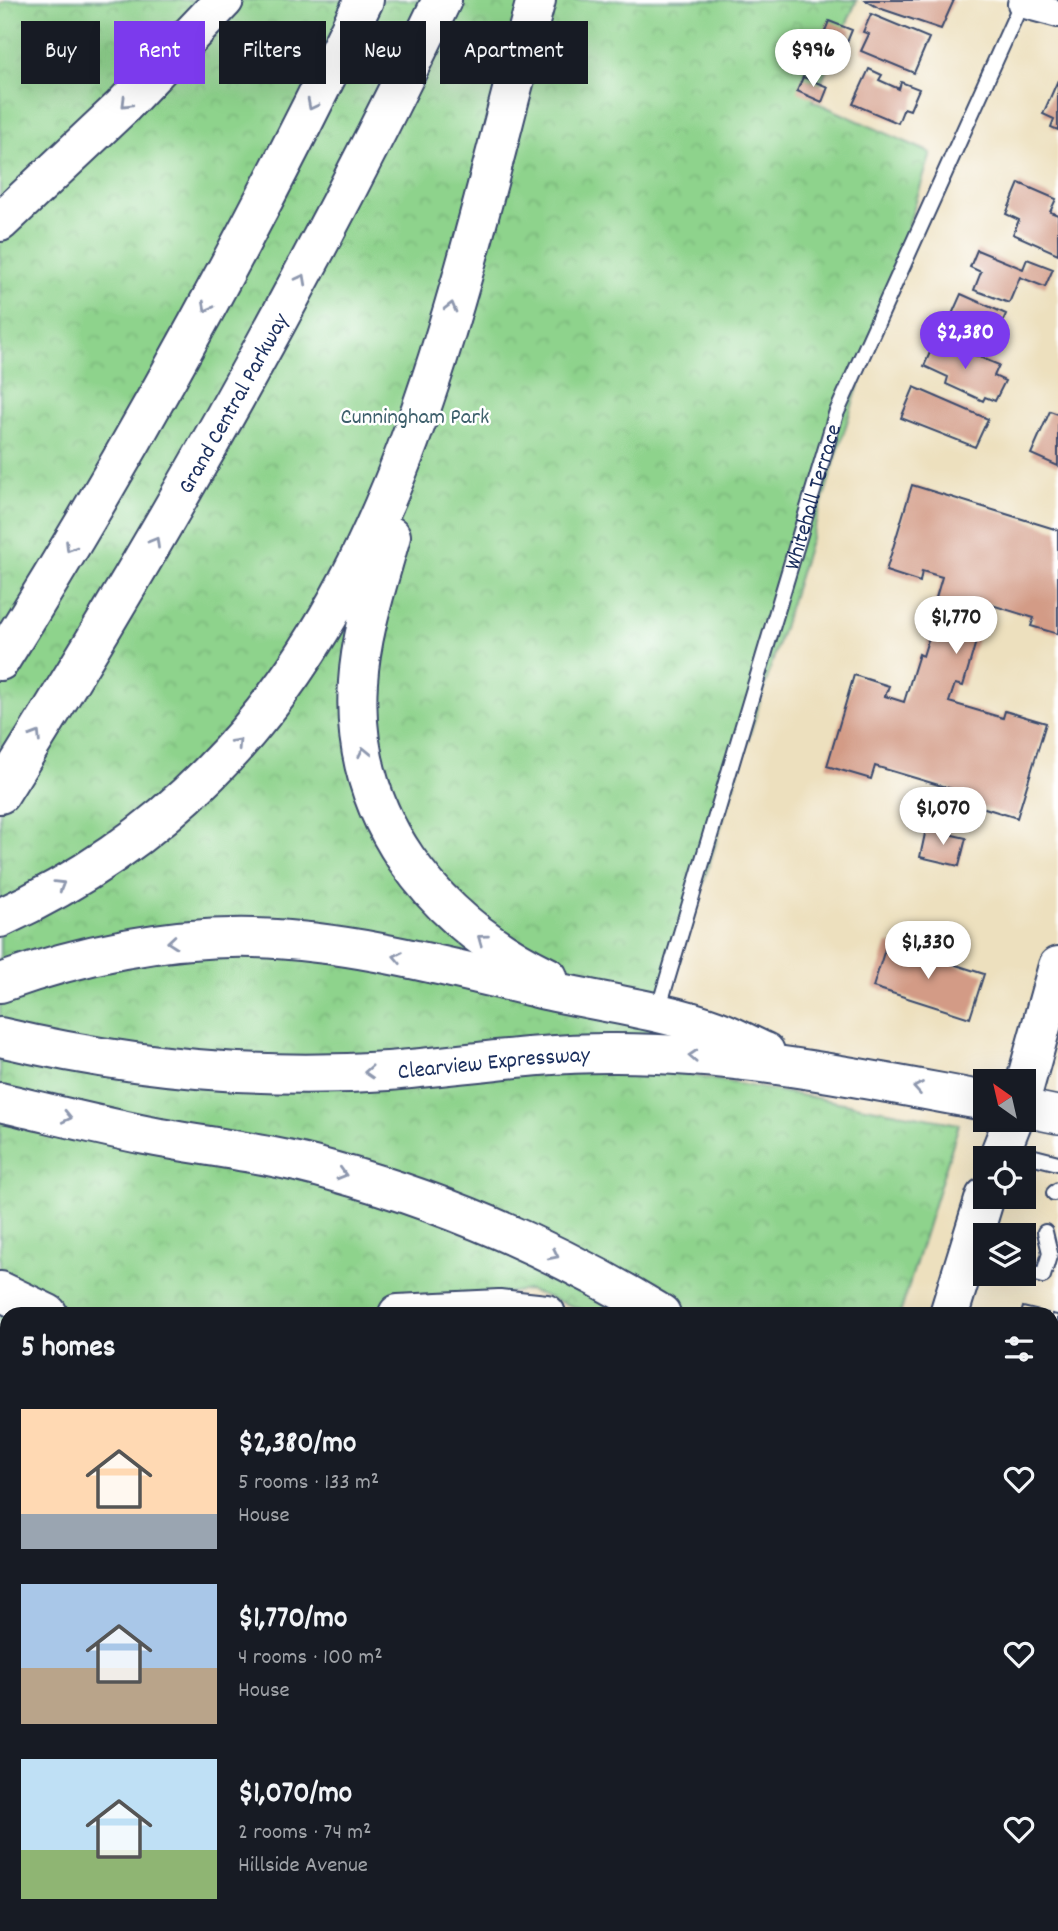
<!DOCTYPE html>
<html lang="en">
<head>
<meta charset="utf-8">
<style>
  body { margin:0; font-family:Dekko,sans-serif; background:#20242c; color:#f1f3f6; height:100vh; display:flex; flex-direction:column; font-size:26px; white-space:nowrap }
  * { box-sizing:border-box; margin:0 }
  p { font-size:23px; color:#9ea1a6 }
  .icon { flex:none; width:38px; height:38px; fill:none; stroke:currentColor; stroke-width:2; stroke-linecap:round; stroke-linejoin:round }
  .map { position:relative; flex:1; overflow:hidden }
  .panel { position:absolute; left:0px; top:1307px; width:1059px; height:625px; display:flex; flex-direction:column; background:#171b24; border-radius:21px 21px 0 0; box-shadow:0 7px 28px #0002 }
  .panel>* { flex:none }
  .hud { position:absolute; left:21px; top:21px; width:700px; height:63px; display:flex; gap:14px }
  .needle { width:46px; rotate:326deg }
  .buttons { position:absolute; left:973px; top:1069px; display:grid; gap:14px }
  .buttons a { display:grid; place-items:center; width:63px; height:63px; border-radius:0px; background:#171b24; box-shadow:0 7px 28px #0002; font-size:35px }
  .price { position:absolute; translate:-50% -60px; padding:0 16px; border-radius:24px; background:#fff; color:#222; font-size:23px; line-height:46px; filter:drop-shadow(0 2px 4px #0008) }
  .price::after { content:''; position:absolute; left:50%; top:42px; width:21px; height:16px; margin-left:-10px; background:inherit; clip-path:polygon(0 0,100% 0,50% 100%) }
  .price.current { background:#7c3aed; color:#fff }
  ul { padding:0; list-style:none }
  li { display:flex; align-items:center; gap:21px; height:175px; padding:0 21px }
  li span { display:grid; place-items:center; flex:none; width:196px; height:140px; border-radius:0px; color:#555 }
  li>.icon { margin-inline-start:auto }
  span .icon { width:84px; height:84px; fill:#fffc; stroke-width:1 }
  li b { font-size:30px }
  h2 { display:flex; justify-content:space-between; align-items:center; height:84px; padding:0 21px; font-size:30px }
  .tag { padding:0 24px; border-radius:0px; background:#171b24; box-shadow:0 7px 28px #0002; font-size:24px; line-height:63px }
  .tag.current { background:#7c3aed; color:#fff }
  .map>svg:first-child { display:block }
  .park { fill:url(#park-crowns); stroke:#548175; stroke-width:2 }
  .building { fill:#d39b86 }
  .lines { fill:none; stroke-linecap:round; stroke-linejoin:round }
  .lane-casing { stroke:#3a4a6c; stroke-width:18 }
  .street-casing { stroke:#3a4a6c; stroke-width:30 }
  .secondary-casing { stroke:#3a4a6c; stroke-width:40 }
  .primary-casing { stroke:#3a4a6c; stroke-width:42 }
  .highway-casing { stroke:#3a4a6c; stroke-width:42 }
  .lane { stroke:#fff; stroke-width:14 }
  .street { stroke:#fff; stroke-width:26 }
  .secondary { stroke:#fff; stroke-width:37 }
  .primary { stroke:#fff; stroke-width:38 }
  .highway { stroke:#fff; stroke-width:38 }
  .oneway { stroke:#8d97ae }
  .labels { text-anchor:middle; stroke-width:5; stroke-linejoin:round; paint-order:stroke }
  .street-label { font-size:23px; fill:#1b2f5e; stroke:#fff }
  .park-label { font-size:23px; fill:#3e606c; stroke:#fff }
</style>
</head>
<body>
<div class="map">
<svg width="1058" height="1931" viewBox="0 0 1058 1931">
  <defs>
    <pattern id="park-crowns" width="20" height="18" patternUnits="userSpaceOnUse" patternTransform="scale(1.75)"><rect width="20" height="18" fill="#8ed38c"/><path d="M2 6a3 3 0 1 1 6 0M12 15a3 3 0 1 1 6 0" fill="none" stroke="#7ab57b"/></pattern>
  </defs>
  <rect width="100%" height="100%" fill="#fff"/>
  <filter id="ink" filterUnits="userSpaceOnUse"><feTurbulence type="fractalNoise" baseFrequency=".0143" numOctaves="2"/><feDisplacementMap in="SourceGraphic" scale="14" xChannelSelector="R" yChannelSelector="G"/><feConvolveMatrix kernelMatrix="1 2 1 2 8 2 1 2 1" color-interpolation-filters="sRGB"/></filter>
  <filter id="wash" filterUnits="userSpaceOnUse"><feTurbulence type="fractalNoise" baseFrequency=".00686" numOctaves="4" result="noise"/><feDisplacementMap in="SourceGraphic" scale="28" xChannelSelector="R" yChannelSelector="G"/><feGaussianBlur stdDeviation="1.57" result="paint"/><feColorMatrix in="noise" values="0 0 0 0 0 0 0 0 0 0 0 0 0 0 0 0 0 1.4 0 .05"/><feComposite in="paint" operator="in"/></filter>
  <g filter="url(#wash)">
    <rect width="100%" height="100%" fill="#ede0be"/>
    <path class="park" d="M7,0H857L813,101L931,153L646,1067L959,1124L900,1314H594L528,1290L364,1314H7V1390L0,1395V4Z"/>
    <g id="blocks">
      <path class="building" d="M865,0H954L941,29L879,8Z
        M871,14L929,38L914,73L861,51L869,34L863,32Z
        M829,21L852,30L843,52L820,44Z
        M869,69L882,75L879,80L899,89L901,82L919,89L910,110L904,108L898,123L853,104Z
        M803,77L828,87L822,102L797,91Z
        M1058,80V130L1051,127L1054,119L1043,114Z
        M1019,183L1056,199L1050,212L1058,215V254L1013,234L1019,220L1006,214Z
        M977,250L1023,269L1027,259L1053,269L1045,287L1020,277L1009,303L974,290L981,272L970,267Z
        M961,294L1006,314L990,350L945,330Z
        M936,339L999,365L994,376L1005,381L995,401L985,397L983,401L946,384L948,377L924,366Z
        M914,387L988,419L975,447L901,418Z
        M1050,411L1058,414V466L1031,454Z
        M912,485L1058,530V634L1031,626L1034,618L979,601L974,619L982,621L963,686L955,684L949,702L1003,718L1005,711L1046,723L1017,818L949,797L952,789L875,766L871,779L827,766L854,675L889,686L885,696L904,702L919,654L923,656L932,627L928,625L942,577L922,571L920,582L886,571Z
        M926,829L966,838L959,866L920,857Z
        M887,943L984,974L970,1018L873,987Z
        M1023,1307L1048,1313V1314H1021Z
        M1052,1314L1058,1315V1390L1053,1406Z
        M1052,1449L1058,1450L1053,1479H1052Z
        M0,1704L7,1712V1742L0,1748Z
        M1052,1822L1058,1824V1881L1052,1879Z
        M157,1925L155,1931H41L20,1926Z
        M445,1925H506L504,1931H468Z
        M575,1925H624L623,1931H584L575,1929Z"/>
    </g>
  </g>
  <g filter="url(#ink)">
    <use href="#blocks" fill-opacity="0" stroke="#3a4a6c" stroke-width="2"/>
    <g class="lines">
      <defs>
        <g id="lane">
          <path id="s1" d="M658,1010L836,414L1021,4"/>
          <path d="M1003,1149L1058,1163"/>
          <path d="M1054,1193L1058,1190"/>
          <path d="M1024,1271L1043,1276L1050,1253L1045,1232"/>
        </g>
        <path id="street" d="M1023,0L1021,4L1058,14
          M0,1494L7,1487
          M989,1925L1008,1931
          M371,1931L372,1925"/>
        <path id="secondary" d="M1024,1108L1058,1115
          M1052,1551L1058,1553"/>
        <path id="primary" d="M1024,1088L1058,966
          M998,1158L1013,1120
          M949,1314L985,1197
          M775,1931L776,1925"/>
        <g id="highway">
          <path d="M0,222L122,107L224,0"/>
          <path d="M391,536C378,583 361,632 358,682C349,817 433,921 548,977"/>
          <path d="M0,661C134,448 254,227 364,0"/>
          <path id="s2" d="M0,794C162,537 310,274 442,0"/>
          <path d="M0,918C380,743 437,361 536,0"/>
          <path d="M0,983C82,954 166,936 254,938C352,941 447,967 541,989C595,1001 667,1011 717,1030C733,1036 749,1045 765,1052"/>
          <path id="s3" d="M0,1037C127,1067 257,1080 388,1071C462,1065 535,1053 609,1053C736,1052 860,1078 985,1101"/>
          <path d="M0,1102C48,1113 96,1125 145,1135C207,1147 270,1153 332,1171C448,1203 558,1251 661,1314"/>
          <path d="M0,1291L48,1314"/>
          <path d="M398,1314L499,1309L546,1314"/>
          <path d="M0,1402L7,1399"/>
        </g>
      </defs>
      <use href="#lane" class="lane-casing"/>
      <use href="#street" class="street-casing"/>
      <use href="#secondary" class="secondary-casing"/>
      <use href="#primary" class="primary-casing"/>
      <use href="#highway" class="highway-casing"/>
      <use href="#lane" class="lane"/>
      <use href="#street" class="street"/>
      <use href="#secondary" class="secondary"/>
      <use href="#primary" class="primary"/>
      <use href="#highway" class="highway"/>
    </g>
    <defs><path id="oneway-chevron" d="M-2-3.5L2.5 0L-2 3.5" fill="none" stroke-width="1.6" stroke-linecap="round" stroke-linejoin="round" transform="scale(1.75)"/></defs>
    <g class="oneway">
      <use href="#oneway-chevron" transform="translate(126 103) rotate(135)"/>
      <use href="#oneway-chevron" transform="translate(312 105) rotate(117)"/>
      <use href="#oneway-chevron" transform="translate(302 279) rotate(-62)"/>
      <use href="#oneway-chevron" transform="translate(207 307) rotate(118)"/>
      <use href="#oneway-chevron" transform="translate(451 307) rotate(-75)"/>
      <use href="#oneway-chevron" transform="translate(155 542) rotate(-60)"/>
      <use href="#oneway-chevron" transform="translate(70 547) rotate(121)"/>
      <use href="#oneway-chevron" transform="translate(36 736) rotate(-58)"/>
      <use href="#oneway-chevron" transform="translate(237 743) rotate(-47)"/>
      <use href="#oneway-chevron" transform="translate(364 752) rotate(-102)"/>
      <use href="#oneway-chevron" transform="translate(60 885) rotate(-31)"/>
      <use href="#oneway-chevron" transform="translate(482 939) rotate(-144)"/>
      <use href="#oneway-chevron" transform="translate(172 942) rotate(175)"/>
      <use href="#oneway-chevron" transform="translate(398 957) rotate(-169)"/>
      <use href="#oneway-chevron" transform="translate(693 1056) rotate(-177)"/>
      <use href="#oneway-chevron" transform="translate(369 1072) rotate(177)"/>
      <use href="#oneway-chevron" transform="translate(918 1088) rotate(-170)"/>
      <use href="#oneway-chevron" transform="translate(67 1117) rotate(13)"/>
      <use href="#oneway-chevron" transform="translate(342 1174) rotate(16)"/>
      <use href="#oneway-chevron" transform="translate(554 1255) rotate(26)"/>
    </g>
  </g>
  <g class="labels">
    <g class="street-label">
      <text dy="8" stroke="none"><textPath href="#s2" startOffset="455">Grand Central Parkway</textPath></text>
      <text dy="8" stroke="none"><textPath href="#s1" startOffset="536">Whitehall Terrace</textPath></text>
      <text dy="8" stroke="none"><textPath href="#s3" startOffset="497">Clearview Expressway</textPath></text>
    </g>
    <g class="park-label">
      <text x="415" y="423">Cunningham Park</text>
    </g>
  </g>
</svg>
<div class="buttons">
<a><svg class="needle" viewBox="-14 -14 28 28"><path d="M0-13l5 13h-10z" fill="#e53935"/><path d="M0 13l5-13h-10z" fill="#9ea1a6"/></svg></a>
<a><svg class="icon" aria-label="locate" viewBox="0 0 24 24"><circle cx="12" cy="12" r="6"/><path d="M12 2v4M12 18v4M2 12h4M18 12h4"/></svg></a>
<a><svg class="icon" aria-label="layers" viewBox="0 0 24 24"><path d="M12 4l9 5-9 5-9-5zM3 14l9 5 9-5"/></svg></a>
</div>
<b class="price" style="left:813px;top:89px">$996</b>
<b class="price current" style="left:965px;top:371px">$2,380</b>
<b class="price" style="left:956px;top:656px">$1,770</b>
<b class="price" style="left:943px;top:847px">$1,070</b>
<b class="price" style="left:928px;top:981px">$1,330</b>
<div class="hud">
<a class="tag">Buy</a>
<a class="tag current">Rent</a>
<a class="tag">Filters</a>
<a class="tag">New</a>
<a class="tag">Apartment</a>
</div>
<section class="panel">
<h2>5 homes<svg class="icon" aria-label="filters" viewBox="0 0 24 24"><path d="M4 7h16M4 17h16"/><circle cx="9" cy="7" r="2"/><circle cx="15" cy="17" r="2"/></svg></h2>
<ul>
<li><span style="background:linear-gradient(#ffd9b3 75%,#9aa5b1 0)"><svg class="icon" aria-label="home" viewBox="0 0 24 24"><path d="M3 11l9-7 9 7M6 9v11h12V9"/></svg></span><div><b>$2,380/mo</b><p>5 rooms · 133 m²</p><p>House</p></div><svg class="icon" aria-label="heart" viewBox="0 0 24 24"><path d="M12 20l-8-8c-3-5 5-10 8-4 3-6 11-1 8 4z"/></svg></li>
<li><span style="background:linear-gradient(#a9c7e8 60%,#b9a48a 0)"><svg class="icon" aria-label="home" viewBox="0 0 24 24"><path d="M3 11l9-7 9 7M6 9v11h12V9"/></svg></span><div><b>$1,770/mo</b><p>4 rooms · 100 m²</p><p>House</p></div><svg class="icon" aria-label="heart" viewBox="0 0 24 24"><path d="M12 20l-8-8c-3-5 5-10 8-4 3-6 11-1 8 4z"/></svg></li>
<li><span style="background:linear-gradient(#bfe0f5 65%,#8fb573 0)"><svg class="icon" aria-label="home" viewBox="0 0 24 24"><path d="M3 11l9-7 9 7M6 9v11h12V9"/></svg></span><div><b>$1,070/mo</b><p>2 rooms · 74 m²</p><p>Hillside Avenue</p></div><svg class="icon" aria-label="heart" viewBox="0 0 24 24"><path d="M12 20l-8-8c-3-5 5-10 8-4 3-6 11-1 8 4z"/></svg></li>
</ul>
</section>
</div>
</body>
</html>
